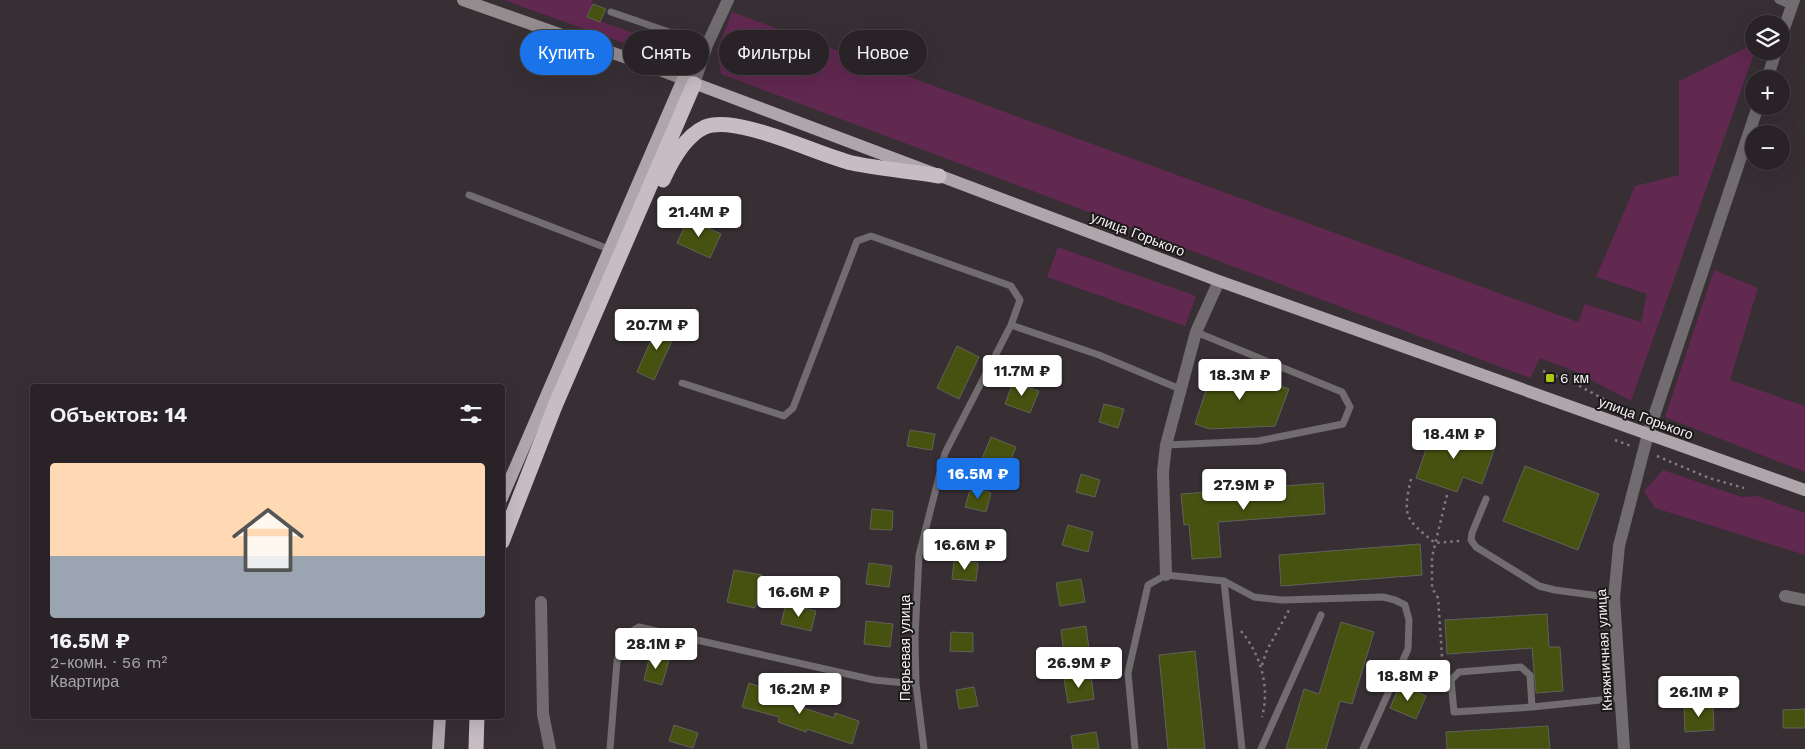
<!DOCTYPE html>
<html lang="ru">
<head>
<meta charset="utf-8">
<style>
  body { margin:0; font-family:"Work Sans",sans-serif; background:#312b2f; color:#f1f3f6; height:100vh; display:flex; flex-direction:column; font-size:19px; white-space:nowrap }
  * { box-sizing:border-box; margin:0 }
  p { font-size:16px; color:#a5a4a7 }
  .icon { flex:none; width:28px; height:28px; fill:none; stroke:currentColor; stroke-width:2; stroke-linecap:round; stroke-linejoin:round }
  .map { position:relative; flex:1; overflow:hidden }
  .details { position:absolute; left:30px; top:384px; width:475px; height:335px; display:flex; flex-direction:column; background:#292327; border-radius:5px; box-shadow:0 5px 20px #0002,0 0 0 1px #454044 }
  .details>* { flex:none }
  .guide { position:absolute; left:520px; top:30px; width:475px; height:45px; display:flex; gap:10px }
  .tools { position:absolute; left:1745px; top:15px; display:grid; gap:10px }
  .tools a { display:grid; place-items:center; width:45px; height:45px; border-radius:50%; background:#292327; box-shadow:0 5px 20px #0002,0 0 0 1px #454044; font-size:25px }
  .price { position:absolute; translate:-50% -42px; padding:0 11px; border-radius:5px; background:#fff; color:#222; font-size:16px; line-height:32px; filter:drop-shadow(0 1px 2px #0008) }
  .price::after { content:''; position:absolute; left:50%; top:30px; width:15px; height:11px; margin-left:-8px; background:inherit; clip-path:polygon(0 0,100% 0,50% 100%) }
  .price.active { background:#1a73e8; color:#fff }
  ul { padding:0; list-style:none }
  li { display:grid; align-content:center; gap:10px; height:265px; padding:0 20px }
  li span { display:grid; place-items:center; height:155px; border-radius:5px; color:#555 }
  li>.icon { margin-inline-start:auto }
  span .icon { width:90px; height:90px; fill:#fffc; stroke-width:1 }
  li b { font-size:21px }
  h2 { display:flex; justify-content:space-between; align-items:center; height:60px; padding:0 20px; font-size:21px }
  .chip { padding:0 18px; border-radius:22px; background:#292327; box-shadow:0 5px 20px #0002,0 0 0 1px #454044; font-size:18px; line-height:45px }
  .chip.active { background:#1a73e8; color:#fff }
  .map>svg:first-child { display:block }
  .green { fill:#612850 }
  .building { fill:#475211; stroke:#60625a }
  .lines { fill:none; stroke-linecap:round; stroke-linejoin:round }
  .path { stroke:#817b7f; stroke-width:2.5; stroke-dasharray:2.5 4; stroke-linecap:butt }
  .lane { stroke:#706c6f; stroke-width:7 }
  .street { stroke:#706c6f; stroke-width:12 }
  .secondary { stroke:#938d90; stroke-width:12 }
  .primary { stroke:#aea6aa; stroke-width:12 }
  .highway { stroke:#c6bcc2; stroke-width:15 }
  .poi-dot { fill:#acc611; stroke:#1c191b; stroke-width:2 }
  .labels { text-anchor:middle; stroke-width:4; stroke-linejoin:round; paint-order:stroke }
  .street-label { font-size:14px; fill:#f7f2f5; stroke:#1c191b }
  .poi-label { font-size:14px; fill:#f7f2f5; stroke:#1c191b; text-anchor:start }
</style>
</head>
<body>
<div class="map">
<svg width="1805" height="749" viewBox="0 0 1805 749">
  <rect width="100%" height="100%" fill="#372f34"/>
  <path class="green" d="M504,0H593L588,17L668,45L675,27L686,44L679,63Z
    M732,12L1578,322L1585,304L1641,322L1647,294L1596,277L1635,186L1679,175V81L1754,44L1755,51L1631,401L1572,370L1540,358L1530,378L721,74L717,50Z
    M1058,247L1196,296L1185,326L1047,277Z
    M1714,270L1758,288L1730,380L1805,406V472L1665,417Z
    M1663,470L1742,497L1758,496L1805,513V555L1655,508L1644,491Z"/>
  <path class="building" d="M593,4L606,9L600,22L587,17Z
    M688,219L721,234L710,258L677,243Z
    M659,322L677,330L654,380L637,372Z
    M957,346L979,357L959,399L937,388Z
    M1215,363L1289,389L1275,426L1210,429L1195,424Z
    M1013,382L1039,391L1030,413L1005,404Z
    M1104,404L1124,409L1118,428L1099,422Z
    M1434,427L1495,448L1482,484L1463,477L1457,492L1416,478Z
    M910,430L935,434L932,450L907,446Z
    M991,437L1016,447L1007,469L982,459Z
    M1525,466L1599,494L1578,550L1503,521Z
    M1081,474L1100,480L1095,497L1076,492Z
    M1323,483L1325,514L1218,522L1221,557L1192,559L1189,524L1184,525L1181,494Z
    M971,487L991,493L986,512L965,507Z
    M872,509L893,511L892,530L870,529Z
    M1068,525L1093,532L1088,552L1062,545Z
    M1420,544L1422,575L1281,586L1279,555Z
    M954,560L978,563L976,581L952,579Z
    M869,563L892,566L889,587L866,584Z
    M734,570L762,575L755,608L727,602Z
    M1081,579L1085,602L1060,606L1056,583Z
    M786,604L816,611L811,631L781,624Z
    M1547,614L1549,647H1560L1563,691L1536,693L1532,648L1447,654L1445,620Z
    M866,621L893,624L890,647L864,644Z
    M1341,622L1374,632L1352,704L1340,701L1326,749H1286L1304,689L1319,694Z
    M1086,626L1089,649L1064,653L1061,630Z
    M951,632L973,633V652L950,651Z
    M1195,651L1205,749H1168L1159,655Z
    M650,655L669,660L662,685L644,680Z
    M1091,676L1094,699L1068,703L1064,679Z
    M749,683L773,691L771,697L834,718L835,713L859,721L852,744L807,729L806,732L778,722L779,717L742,707Z
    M1400,685L1426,696L1416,719L1390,708Z
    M974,687L978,706L959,709L956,690Z
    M1713,704L1714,730L1685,732L1684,706Z
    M1805,709V728H1783V710Z
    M674,725L698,733L693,748L669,741Z
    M1548,726L1550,749H1447L1446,732Z
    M1096,732L1099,749H1073L1071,736Z"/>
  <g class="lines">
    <path class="path" d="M1543,371L1574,383L1622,409
      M1615,440L1631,446
      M1657,456L1709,478L1744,488
      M1411,479C1402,518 1406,519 1435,543L1460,541
      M1447,495L1432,557V588L1438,598L1442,656L1448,668
      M1241,631C1261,655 1270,687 1262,717
      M1262,665L1267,650L1289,610"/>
    <path class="lane" d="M1778,0L1791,6
      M611,12L707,45
      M469,195L609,249
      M682,383L784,416L793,408L857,241L871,236L1011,286L1020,300L1011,325
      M1166,445L1258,441L1343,424L1350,407L1342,392L1196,332
      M1486,499L1472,533L1471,540L1476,547L1539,586L1555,590L1614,598
      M1224,581L1242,749
      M1532,707L1530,675L1521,667L1459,672L1451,680L1454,712L1532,707L1620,698
      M610,749L617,661C621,645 624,634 639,627L874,680L916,684
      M924,749L916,684L915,638L919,555L945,453L1011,325L1099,355L1180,389
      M1135,749L1128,673L1148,585L1166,575L1224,581L1254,597L1282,600L1383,597L1395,600L1405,605L1409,620L1408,649L1363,749
      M1261,749L1321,615"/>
    <path class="street" d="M1781,37L1794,0
      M1767,79L1776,51
      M694,84L707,45L728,0
      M1166,575L1163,472L1166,445L1196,332L1219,281
      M1785,596L1805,600
      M541,602L543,714L550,749
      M1624,749L1614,598L1619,546L1648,434L1758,106"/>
    <path class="secondary" d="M463,0L644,64L683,79"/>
    <path class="primary" d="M502,498L683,79L1219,281L1805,490
      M438,749L440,716"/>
    <path class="highway" d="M663,180C672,160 685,136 705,127C737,114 818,155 852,163C880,169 910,171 939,176
      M502,542L555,406L694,84
      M476,749L477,716"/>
  </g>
  <rect class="poi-dot" x="1545" y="373" width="10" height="10" rx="2.5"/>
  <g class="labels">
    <g class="street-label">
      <text transform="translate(1138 234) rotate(21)" y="5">улица Горького</text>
      <text transform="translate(1646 418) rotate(20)" y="5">улица Горького</text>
      <text transform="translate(905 648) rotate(-90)" y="5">Перьевая улица</text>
      <text transform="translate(1604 650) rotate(-93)" y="5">Княжничная улица</text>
    </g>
    <g class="poi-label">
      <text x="1560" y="383">6 км</text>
    </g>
  </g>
</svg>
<div class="tools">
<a><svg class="icon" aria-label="layers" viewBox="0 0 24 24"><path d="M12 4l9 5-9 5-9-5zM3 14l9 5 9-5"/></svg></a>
<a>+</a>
<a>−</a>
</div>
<b class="price" style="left:699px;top:238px">21.4M ₽</b>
<b class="price" style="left:657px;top:351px">20.7M ₽</b>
<b class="price" style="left:1022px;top:397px">11.7M ₽</b>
<b class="price" style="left:1240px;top:401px">18.3M ₽</b>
<b class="price" style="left:1454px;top:460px">18.4M ₽</b>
<b class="price active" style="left:978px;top:500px">16.5M ₽</b>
<b class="price" style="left:1244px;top:511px">27.9M ₽</b>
<b class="price" style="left:965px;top:571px">16.6M ₽</b>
<b class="price" style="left:799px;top:618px">16.6M ₽</b>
<b class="price" style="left:656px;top:670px">28.1M ₽</b>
<b class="price" style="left:1079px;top:689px">26.9M ₽</b>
<b class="price" style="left:1408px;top:702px">18.8M ₽</b>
<b class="price" style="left:800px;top:715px">16.2M ₽</b>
<b class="price" style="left:1699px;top:718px">26.1M ₽</b>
<div class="guide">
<a class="chip active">Купить</a>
<a class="chip">Снять</a>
<a class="chip">Фильтры</a>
<a class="chip">Новое</a>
</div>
<section class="details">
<h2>Объектов: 14<svg class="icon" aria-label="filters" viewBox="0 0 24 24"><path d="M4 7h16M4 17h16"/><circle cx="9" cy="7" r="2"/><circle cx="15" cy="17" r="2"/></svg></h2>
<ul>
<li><span style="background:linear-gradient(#ffd9b3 60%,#9aa5b1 0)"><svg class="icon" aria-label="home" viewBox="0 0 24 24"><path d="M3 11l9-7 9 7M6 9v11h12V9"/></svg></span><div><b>16.5M ₽</b><p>2-комн. · 56 m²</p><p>Квартира</p></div></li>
</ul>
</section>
</div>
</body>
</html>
